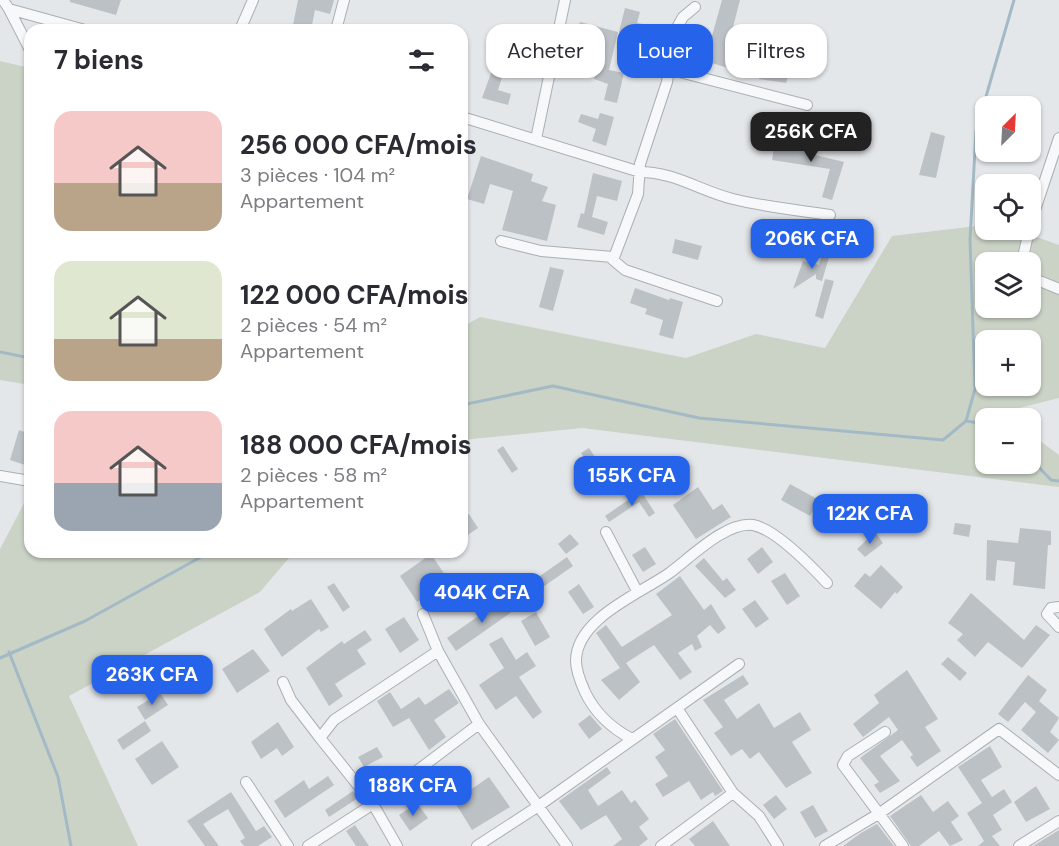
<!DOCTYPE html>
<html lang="fr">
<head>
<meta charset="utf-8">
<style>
  body { margin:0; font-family:"DM Sans",sans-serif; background:#f2f2f3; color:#2b2b33; height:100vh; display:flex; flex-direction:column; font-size:22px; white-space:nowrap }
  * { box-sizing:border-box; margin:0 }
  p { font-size:20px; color:#7c7c81 }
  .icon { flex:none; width:33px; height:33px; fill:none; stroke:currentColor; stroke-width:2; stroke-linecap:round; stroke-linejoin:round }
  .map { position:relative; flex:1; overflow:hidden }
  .drawer { position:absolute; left:24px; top:24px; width:444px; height:534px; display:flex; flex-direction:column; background:#fff; border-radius:18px; box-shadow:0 2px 4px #0004 }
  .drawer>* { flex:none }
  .banner { position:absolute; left:486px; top:24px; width:483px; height:54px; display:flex; gap:12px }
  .needle { width:39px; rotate:24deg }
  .fabs { position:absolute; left:975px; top:96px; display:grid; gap:12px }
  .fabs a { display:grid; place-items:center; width:66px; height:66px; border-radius:12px; background:#fff; box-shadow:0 2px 4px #0004; font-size:30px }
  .price { position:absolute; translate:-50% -51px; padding:0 14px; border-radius:12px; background:#2563eb; color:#fff; font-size:20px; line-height:39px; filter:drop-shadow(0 2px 3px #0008) }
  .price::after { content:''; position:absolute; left:50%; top:36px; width:18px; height:14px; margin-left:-9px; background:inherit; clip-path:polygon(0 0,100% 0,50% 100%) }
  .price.on { background:#222; color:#fff }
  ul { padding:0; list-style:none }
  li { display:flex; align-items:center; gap:18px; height:150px; padding:0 30px }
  li span { display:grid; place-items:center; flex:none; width:168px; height:120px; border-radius:18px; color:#555 }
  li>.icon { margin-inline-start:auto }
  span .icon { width:72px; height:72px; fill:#fffc; stroke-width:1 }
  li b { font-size:26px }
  h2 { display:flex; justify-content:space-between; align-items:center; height:72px; padding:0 30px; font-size:26px }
  .pill { padding:0 21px; border-radius:18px; background:#fff; box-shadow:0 2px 4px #0004; font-size:21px; line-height:54px }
  .pill.on { background:#2563eb; color:#fff }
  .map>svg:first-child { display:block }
  .green { fill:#cbd3c6; fill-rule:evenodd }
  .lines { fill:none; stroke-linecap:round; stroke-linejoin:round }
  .stream { stroke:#a3bac6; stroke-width:3 }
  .building { fill:#bcc1c6 }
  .minor-casing { stroke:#a9afb4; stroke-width:12 }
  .minor { stroke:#f6f8f9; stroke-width:10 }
</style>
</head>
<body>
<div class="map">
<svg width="1059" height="846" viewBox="0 0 1059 846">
  <rect width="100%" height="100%" fill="#e4e7ea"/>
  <path class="green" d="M0,61L30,68V385L0,380Z
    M985,225L986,230H1017L1059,245V398L1003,412L1010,418H986V464H1030L1031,434L1059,455V487L582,428L462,440V327L480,317L686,358L756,334L825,348L892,236ZM986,262H1030V308H986ZM986,340H1030V386H986Z
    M30,492V552H294L260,592L69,696L138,846H0V549Z"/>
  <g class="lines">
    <path class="stream" d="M0,352L30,358
      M462,405L553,386L699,418L943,440L966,421L986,424
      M966,421L975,389L970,240L976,131L1014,0
      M1030,458L1051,480L1059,481
      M9,652L58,777L71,846
      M0,658L85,621L210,552"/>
  </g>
  <path class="building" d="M70,0H121L116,15L70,2Z
    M298,0H334L330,14L315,10L311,30H292Z
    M722,0H740L732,31L740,33L735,47L751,52L745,73L705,61Z
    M625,8L640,12L637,23L664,27L662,40L654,38L647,66L629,62L636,37L619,32Z
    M580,22L618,32L609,70L624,73L617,103L604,100L608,84L594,79L596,74L592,72L600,42L576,36Z
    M768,39L784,43L783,48L796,53L786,83L759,79Z
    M498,54L513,59L508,75L503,74L498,90L511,94L508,105L482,98Z
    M600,113L614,117L606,146L592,141L596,129L578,122L581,114L598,119Z
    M931,132L945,136L936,178L919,175Z
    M796,133L807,135L803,152L844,162L832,200L822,197L830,169L772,160L774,148L791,150Z
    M481,156L533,174L531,181L548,187L542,201L556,205L547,241L502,230L513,191L490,184L484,204L467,199Z
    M593,173L622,181L617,201L597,196L592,217L608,222L604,235L577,227L581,213L584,214Z
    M759,222L777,227L771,248L753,242Z
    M675,239L702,246L698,260L672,253Z
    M823,252L830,254L822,281L816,279V274L793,289L803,261L819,265Z
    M550,267L564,270L553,311L539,307Z
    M825,279L834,281L823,319L815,316Z
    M635,288L669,300L670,298L683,302L673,339L659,335L663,320L645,314L647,309L630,303Z
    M19,430L30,434V448L25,465L10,460Z
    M503,446L518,469L512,473L497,450Z
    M589,448L602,467L594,472L581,453Z
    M790,484L819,500L810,516L781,500Z
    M698,487L713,510L722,504L731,517L696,539L673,505Z
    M641,491L655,513L649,517L639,502L609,522L605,516Z
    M899,505L909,510L902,525L892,520Z
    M469,514L478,528L462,539V519Z
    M955,523L971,525L969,537L953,534Z
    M1020,528L1051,531V545H1048L1045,589L1013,585L1015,562L997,560L995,581L986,580L987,540L1018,543Z
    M875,532L883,543L865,557L857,549Z
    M570,534L579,544L566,554L558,544Z
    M645,547L656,564L643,572L632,555Z
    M762,547L773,562L758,574L747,559Z
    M431,554L449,581L417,602L400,576Z
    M567,557L573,566L543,587L537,578Z
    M704,558L723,581L727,578L736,590L725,598L695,566Z
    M881,565L903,587L897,594L895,592L881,609L854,586L865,573L870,577Z
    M785,573L800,596L787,605L771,581Z
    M680,576L704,610L711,604L726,628L718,634L710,625L697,636L702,647L695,651L692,644L678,653L692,672L680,680L654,645L626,663L640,682L619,700L601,680L620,668L596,633L606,625L622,647L672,615L656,594Z
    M334,583L350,607L343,612L327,587Z
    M579,584L594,607L583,614L568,592Z
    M971,593L1024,640L1036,625L1050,635L1022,668L988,642L975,657L957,640L963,634L948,623Z
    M507,596L516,609L456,651L447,638Z
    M311,599L329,627L321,632L319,629L282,657L264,629L291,609L292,611Z
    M755,600L769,619L756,628L742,609Z
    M536,612L550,637L535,646L521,621Z
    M404,617L419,640L400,653L385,629Z
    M365,630L372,640L357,650L366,664L335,684L343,696L329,706L306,668L342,641L344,644Z
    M502,637L516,660L527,652L536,666L519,677L542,712L533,719L516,696L496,710L479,685L504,668L489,644Z
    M253,649L270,671L237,693L222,669Z
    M948,657L967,673L960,681L941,664Z
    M188,660L202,681L193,687L176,668Z
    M907,670L938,719L925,727L941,751L917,767L910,757L913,755L902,740L880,756L900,781L880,793L874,785L879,782L860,758L898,730L889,717L863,737L853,724L879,703L874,695Z
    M743,675L749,684L724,700L737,719L759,703L774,728L800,712L811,730L792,742L812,773L786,788L759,752L750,759L742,749L731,756L714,733L723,727L703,700Z
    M1028,675L1047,690L1039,701L1059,718L1050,732L1059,740L1048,753L1021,730L1036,712L1025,702L1008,722L998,714Z
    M449,689L459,703L434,720L446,737L429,750L409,718L393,727L377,701L390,692L401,709L419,697L425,705Z
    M160,693L168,705L145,720L137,707Z
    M590,715L602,729L589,739L578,724Z
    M675,719L723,791L715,796L713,792L701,800L689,781L663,797L655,784L668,776L655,757L665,750L653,734Z
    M145,721L151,731L123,750L117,740Z
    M278,722L294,747L282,756L277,748L261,759L251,742Z
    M162,741L179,767L152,785L135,759Z
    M990,746L1002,767L981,780L992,797L1004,789L1012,802L993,815L1002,830L992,836L1000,846H978L984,841L967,813L982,803L958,767Z
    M377,747L383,757L364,767L358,757Z
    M607,767L611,773L588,790L598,806L622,790L631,803L635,800L649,819L639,827L648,839L639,846H613L622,839L606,815L581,830L559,801Z
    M328,776L334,785L285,818L274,801L304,780L309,789Z
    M489,777L510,807L472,830L454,801Z
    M1036,786L1050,809L1026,822L1014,802Z
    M353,791L358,798L329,817L325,810Z
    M231,792L256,831L264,826L272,837L258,846H244L240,841L245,838L228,809L203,824L219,846H205L187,821Z
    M776,795L787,809L774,819L763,805Z
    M921,795L933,812L948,801L959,816L951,822L963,840L950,846L939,831L919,846H911L890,816Z
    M417,803L428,818L410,831L399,815Z
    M813,805L828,831L815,838L800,812Z
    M713,821L730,846H695L689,839Z
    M877,824L894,846H843L861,833Z
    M355,825L369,846H356L346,831Z
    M1059,830V846H1033Z"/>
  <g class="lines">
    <defs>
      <path id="minor" d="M3,0L9,9L85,30
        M695,7L683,17L675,31L667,82L640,164L638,194L613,260L625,270L717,301
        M9,9L30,50
        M240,30L253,0
        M336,30L344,0
        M668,69L807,105
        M462,117L640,172C675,172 700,191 733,199C765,207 798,210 830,215
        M536,139L565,0
        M1030,225L1059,138
        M501,241L541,251L613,257
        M1022,262L1029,230
        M1030,277L1059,289
        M0,476L30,481
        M606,532L637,591
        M1059,607L1051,608L1047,614L1059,627
        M423,614L438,651L479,724L567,846
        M283,682L291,700L320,738
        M677,708L733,793L759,816L778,846
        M885,732L848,756L843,765L903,846
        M632,739C611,728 595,713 585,692C581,683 576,672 576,661C576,619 639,594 668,574C689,559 726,521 753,525C775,529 812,567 827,583
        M246,782L288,846
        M308,846L373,804L479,724
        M397,846L373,804L320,738L334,720L438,651
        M477,846L537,807L739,664
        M661,846L733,793
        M825,846L880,813L999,729L1059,775
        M1019,846L1059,821"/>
    </defs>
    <use href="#minor" class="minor-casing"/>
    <use href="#minor" class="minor"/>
  </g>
</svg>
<div class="fabs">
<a><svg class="needle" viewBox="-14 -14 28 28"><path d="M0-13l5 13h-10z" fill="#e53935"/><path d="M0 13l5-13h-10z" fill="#7c7c81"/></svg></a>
<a><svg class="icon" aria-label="locate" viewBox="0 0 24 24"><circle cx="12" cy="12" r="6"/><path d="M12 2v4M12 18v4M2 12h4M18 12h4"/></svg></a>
<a><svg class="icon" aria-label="layers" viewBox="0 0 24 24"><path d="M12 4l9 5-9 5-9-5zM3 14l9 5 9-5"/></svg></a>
<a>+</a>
<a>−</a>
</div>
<b class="price on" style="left:811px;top:163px">256K CFA</b>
<b class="price" style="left:812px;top:270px">206K CFA</b>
<b class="price" style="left:632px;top:507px">155K CFA</b>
<b class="price" style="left:870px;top:545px">122K CFA</b>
<b class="price" style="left:482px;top:624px">404K CFA</b>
<b class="price" style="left:152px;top:706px">263K CFA</b>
<b class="price" style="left:413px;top:817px">188K CFA</b>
<div class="banner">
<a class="pill">Acheter</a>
<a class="pill on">Louer</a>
<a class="pill">Filtres</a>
</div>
<section class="drawer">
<h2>7 biens<svg class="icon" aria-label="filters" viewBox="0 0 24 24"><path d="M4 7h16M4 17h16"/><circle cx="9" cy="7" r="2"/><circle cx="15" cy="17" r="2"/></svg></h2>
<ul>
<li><span style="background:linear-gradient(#f6c9c9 60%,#b9a48a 0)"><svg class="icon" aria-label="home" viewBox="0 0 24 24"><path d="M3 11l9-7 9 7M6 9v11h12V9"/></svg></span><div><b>256 000 CFA/mois</b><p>3 pièces · 104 m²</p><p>Appartement</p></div></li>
<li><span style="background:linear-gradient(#dfe7d0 65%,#b9a48a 0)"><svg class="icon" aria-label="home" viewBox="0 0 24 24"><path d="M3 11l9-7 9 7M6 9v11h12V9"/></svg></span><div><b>122 000 CFA/mois</b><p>2 pièces · 54 m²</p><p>Appartement</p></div></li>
<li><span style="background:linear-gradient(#f6c9c9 60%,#9aa5b1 0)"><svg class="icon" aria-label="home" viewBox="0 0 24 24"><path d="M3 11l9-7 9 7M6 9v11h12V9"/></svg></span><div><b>188 000 CFA/mois</b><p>2 pièces · 58 m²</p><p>Appartement</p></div></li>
</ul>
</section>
</div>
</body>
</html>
